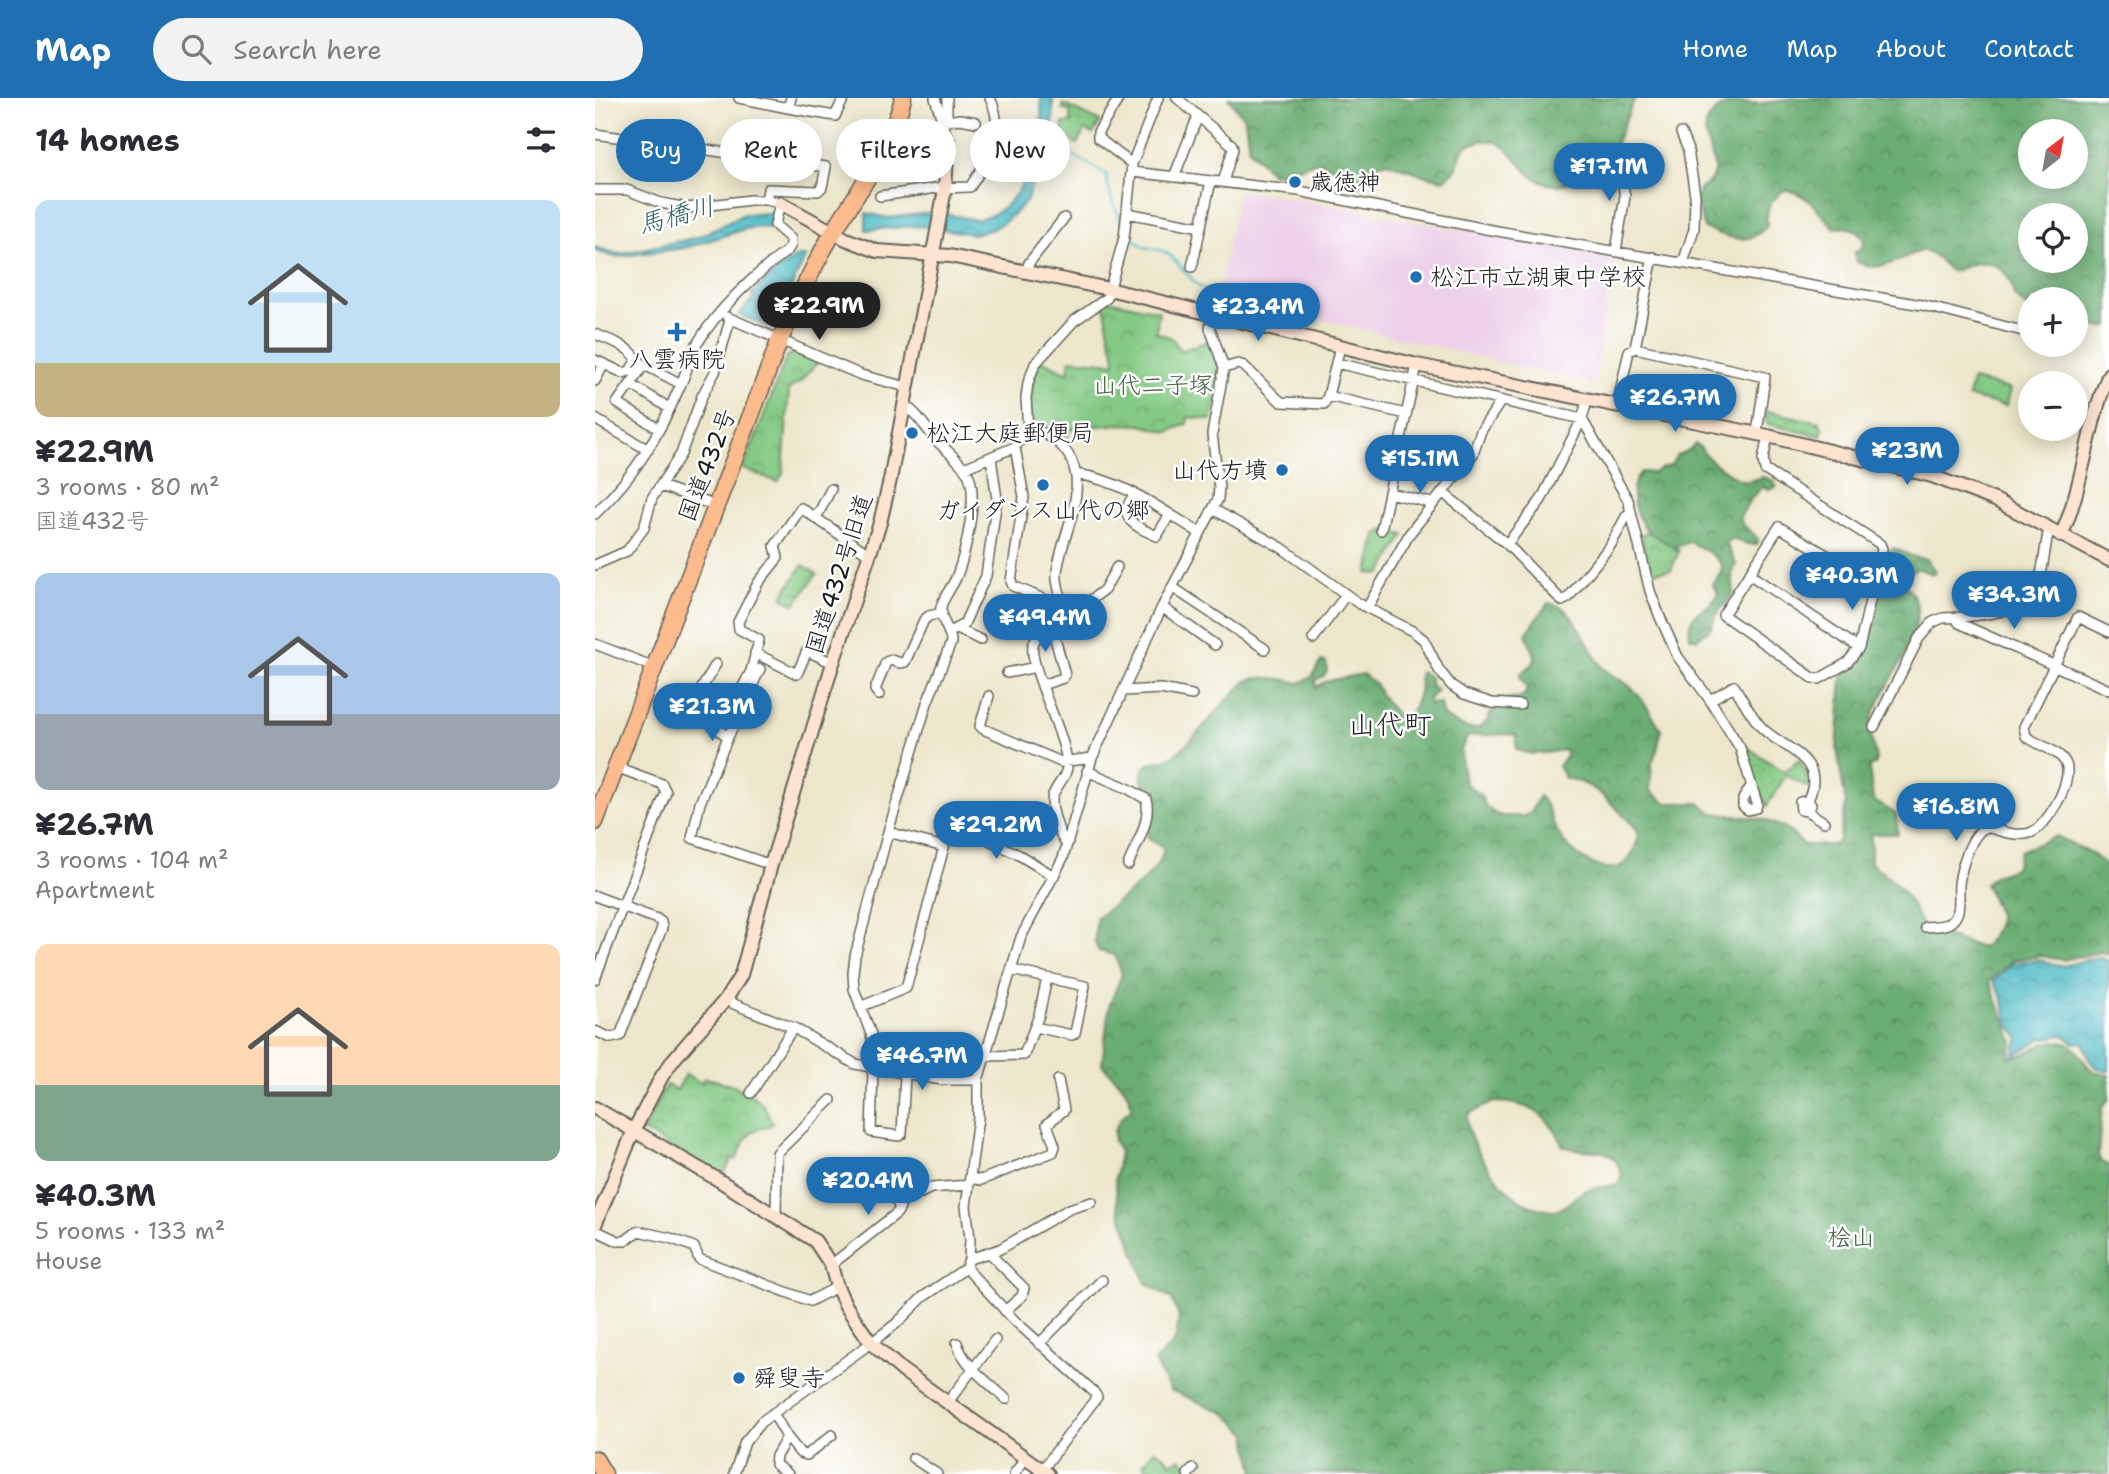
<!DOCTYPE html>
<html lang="en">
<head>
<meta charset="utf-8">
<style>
  body { margin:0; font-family:"Shantell Sans","Klee One",sans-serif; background:#f2f2f3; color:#2b2b33; height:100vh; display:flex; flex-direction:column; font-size:26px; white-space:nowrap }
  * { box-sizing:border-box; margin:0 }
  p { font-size:23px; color:#7c7c81 }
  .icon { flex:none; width:38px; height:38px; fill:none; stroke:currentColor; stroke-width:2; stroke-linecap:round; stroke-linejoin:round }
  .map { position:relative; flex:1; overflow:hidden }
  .sheet { display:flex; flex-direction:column; background:#fff; width:595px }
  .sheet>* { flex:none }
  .hud { position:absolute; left:21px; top:21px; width:665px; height:63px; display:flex; gap:14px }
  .needle { width:46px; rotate:31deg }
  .controls { position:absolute; left:1423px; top:21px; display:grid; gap:14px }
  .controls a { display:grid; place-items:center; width:70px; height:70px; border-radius:50%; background:#fff; box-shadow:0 4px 18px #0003; font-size:35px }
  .price { position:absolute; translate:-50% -60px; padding:0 16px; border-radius:24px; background:#1f6fb2; color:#fff; font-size:23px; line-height:46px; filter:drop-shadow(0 2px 4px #0008) }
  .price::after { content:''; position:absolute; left:50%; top:42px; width:21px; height:16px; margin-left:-10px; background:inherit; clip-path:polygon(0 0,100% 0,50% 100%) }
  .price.active { background:#222; color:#fff }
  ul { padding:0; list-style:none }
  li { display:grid; align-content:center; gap:14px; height:371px; padding:0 35px }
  li span { display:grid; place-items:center; height:217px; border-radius:14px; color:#555 }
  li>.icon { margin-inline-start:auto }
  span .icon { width:126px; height:126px; fill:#fffc; stroke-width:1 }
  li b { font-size:30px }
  h2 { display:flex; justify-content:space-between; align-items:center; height:84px; padding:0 35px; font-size:30px }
  .tag { padding:0 24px; border-radius:32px; background:#fff; box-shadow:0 4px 18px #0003; font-size:24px; line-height:63px }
  .tag.active { background:#1f6fb2; color:#fff }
  header { display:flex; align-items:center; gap:42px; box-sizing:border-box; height:98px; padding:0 35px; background:#1f6fb2; color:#fff }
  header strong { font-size:33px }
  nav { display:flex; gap:38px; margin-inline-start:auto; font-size:24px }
  .search { width:490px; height:63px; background:#f2f2f3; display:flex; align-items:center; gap:18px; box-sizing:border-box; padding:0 24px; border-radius:38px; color:#7c7c81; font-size:26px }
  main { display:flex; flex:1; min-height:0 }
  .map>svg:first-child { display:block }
  .built { fill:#edd1e9 }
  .grass { fill:url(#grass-dots); stroke:#507250; stroke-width:2 }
  .forest { fill:url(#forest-crowns); stroke:#446447; stroke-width:2; fill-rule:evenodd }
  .park { fill:url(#park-crowns); stroke:#507250; stroke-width:2 }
  .water { fill:url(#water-waves); stroke:#346a70; stroke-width:2 }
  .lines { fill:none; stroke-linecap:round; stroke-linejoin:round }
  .stream { stroke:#4bb9c4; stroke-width:2.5 }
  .street-casing { stroke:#656359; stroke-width:12 }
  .secondary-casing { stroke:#656359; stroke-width:16 }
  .highway-casing { stroke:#656359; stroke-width:19 }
  .street { stroke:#fff; stroke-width:9 }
  .secondary { stroke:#fde4d1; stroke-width:12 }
  .highway { stroke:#fbbb8c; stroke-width:16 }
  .poi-dot { fill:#1f6fb2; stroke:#fff; stroke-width:2.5 }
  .labels { text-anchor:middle; stroke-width:5; stroke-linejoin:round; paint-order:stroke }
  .poi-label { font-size:24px; fill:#1c1c1c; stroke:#fff; text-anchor:start }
  .park-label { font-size:24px; fill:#466146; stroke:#fff }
  .street-label { font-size:24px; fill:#1c1c1c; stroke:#fff }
  .water-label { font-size:26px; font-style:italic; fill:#316368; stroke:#fff }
  .quarter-label { font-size:28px; fill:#1c1c1c; stroke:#fff }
</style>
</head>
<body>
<header>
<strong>Map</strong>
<div class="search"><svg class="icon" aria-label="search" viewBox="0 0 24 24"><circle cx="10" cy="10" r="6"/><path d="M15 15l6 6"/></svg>Search here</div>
<nav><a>Home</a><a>Map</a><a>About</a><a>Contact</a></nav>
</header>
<main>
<section class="sheet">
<h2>14 homes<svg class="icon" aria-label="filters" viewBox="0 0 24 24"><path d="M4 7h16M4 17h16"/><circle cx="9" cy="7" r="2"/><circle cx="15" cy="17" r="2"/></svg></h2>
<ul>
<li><span style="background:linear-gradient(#bfe0f5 75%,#c2b280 0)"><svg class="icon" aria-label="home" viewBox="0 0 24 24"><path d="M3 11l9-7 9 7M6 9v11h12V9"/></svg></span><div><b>¥22.9M</b><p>3 rooms · 80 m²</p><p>国道432号</p></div></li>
<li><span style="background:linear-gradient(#a9c7e8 65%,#9aa5b1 0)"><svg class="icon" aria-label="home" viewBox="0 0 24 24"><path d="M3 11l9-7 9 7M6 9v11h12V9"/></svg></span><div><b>¥26.7M</b><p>3 rooms · 104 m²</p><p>Apartment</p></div></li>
<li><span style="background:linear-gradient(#ffd9b3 65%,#7fa58c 0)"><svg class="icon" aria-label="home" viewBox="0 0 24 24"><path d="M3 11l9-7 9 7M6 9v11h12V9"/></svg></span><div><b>¥40.3M</b><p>5 rooms · 133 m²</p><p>House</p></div></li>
</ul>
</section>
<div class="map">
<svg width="1514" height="1376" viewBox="0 0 1514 1376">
  <defs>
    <pattern id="grass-dots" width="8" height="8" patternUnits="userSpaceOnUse" patternTransform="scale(1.75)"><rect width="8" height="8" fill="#84c984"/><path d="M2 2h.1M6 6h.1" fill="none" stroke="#71ac71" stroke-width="1.8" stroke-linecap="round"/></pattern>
    <pattern id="forest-crowns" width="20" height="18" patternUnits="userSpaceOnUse" patternTransform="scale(1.75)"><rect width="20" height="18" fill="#6bad72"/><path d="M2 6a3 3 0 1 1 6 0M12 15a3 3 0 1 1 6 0" fill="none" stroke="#578c5d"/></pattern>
    <pattern id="park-crowns" width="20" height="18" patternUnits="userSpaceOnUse" patternTransform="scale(1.75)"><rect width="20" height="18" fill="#84c984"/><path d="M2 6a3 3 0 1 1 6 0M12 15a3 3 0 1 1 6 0" fill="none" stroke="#71ac71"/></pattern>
    <pattern id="water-waves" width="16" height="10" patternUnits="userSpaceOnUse" patternTransform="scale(1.75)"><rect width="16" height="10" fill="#4bb9c4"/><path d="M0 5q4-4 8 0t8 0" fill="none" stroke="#419ea8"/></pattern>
  </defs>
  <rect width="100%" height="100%" fill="#fff"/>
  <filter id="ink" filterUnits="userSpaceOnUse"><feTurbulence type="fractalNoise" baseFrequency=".0143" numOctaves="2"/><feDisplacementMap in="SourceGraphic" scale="14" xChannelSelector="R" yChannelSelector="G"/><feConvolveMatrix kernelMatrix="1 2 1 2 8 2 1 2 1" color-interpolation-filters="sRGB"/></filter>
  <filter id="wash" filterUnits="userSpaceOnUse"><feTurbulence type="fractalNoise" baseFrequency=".00686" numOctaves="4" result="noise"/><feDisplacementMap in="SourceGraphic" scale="28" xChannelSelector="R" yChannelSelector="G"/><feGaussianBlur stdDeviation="1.57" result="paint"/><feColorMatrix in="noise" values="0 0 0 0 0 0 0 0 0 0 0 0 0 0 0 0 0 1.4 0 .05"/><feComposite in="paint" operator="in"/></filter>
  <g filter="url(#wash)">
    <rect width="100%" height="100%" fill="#ece6ca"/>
    <path class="built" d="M644,93L690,99L1019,161L999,286L714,219L642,207L622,198Z"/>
    <path class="grass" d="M559,1352L569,1357L575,1365L585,1361L594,1369L591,1376H556L548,1366Z"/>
    <path class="forest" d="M633,0H1040L1006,80C994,84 992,83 980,84C966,85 963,90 948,84C921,75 917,35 883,44C880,45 876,45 873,47C864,53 865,63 861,71C859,75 852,79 849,82L831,78L792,64L776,69L773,80L763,88L752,85L742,73L724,63C707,67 694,76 677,76L654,51L650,21Z
      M1201,0H1514V229C1502,232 1492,222 1481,226L1480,201H1435V212L1419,198C1417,179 1403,161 1382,165C1372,167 1365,172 1355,173L1343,160L1328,152C1301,161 1289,176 1262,164L1259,155L1268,149L1269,142C1260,130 1255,128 1240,130C1223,115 1214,94 1189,92C1176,102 1170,111 1172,128C1152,150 1133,139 1109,130L1101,103L1104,91C1140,73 1100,46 1113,22C1117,15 1127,8 1134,6C1145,3 1157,6 1168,5C1179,4 1190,2 1201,0ZM1435,33H1480V79H1435ZM1435,117H1480V163H1435Z
      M1100,346L1106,350C1109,360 1138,379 1149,384L1168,379L1179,383L1181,389L1174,392L1167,389L1156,401L1145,419C1145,430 1160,433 1163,442L1161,447L1150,445L1138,440L1131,445L1141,466L1137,475L1139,495L1120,518L1117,529L1102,541L1095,539C1091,506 1115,516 1123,496L1118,487C1121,482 1126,476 1127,471C1127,459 1104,449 1095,444C1088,445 1082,451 1075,449C1048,440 1025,397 1046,374L1059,375L1067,370L1076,367L1082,357L1096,351Z
      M1299,450L1316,458L1331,461L1340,473L1338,476L1321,470L1309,480V487C1350,517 1285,588 1276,623C1272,636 1282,653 1281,666L1274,669L1278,702L1301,716L1303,736H1276V765C1306,787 1313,796 1328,830L1387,850C1412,823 1404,816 1390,786L1400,777L1420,770L1425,753L1462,738L1499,757L1514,770V856L1506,854L1468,862L1446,858L1418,862L1394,883L1418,943L1414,960C1433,959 1446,940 1466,944C1487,947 1486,969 1503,975C1506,977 1510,976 1514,977V1001L1507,1009L1503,1057L1506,1064L1514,1067V1376H660C659,1361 652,1351 653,1336L630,1315L575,1292L559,1264L580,1243L584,1219L577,1201L551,1185L523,1109L520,1080L525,1054L519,1043V1033L526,1020L536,1011C537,993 519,979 507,967L514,909L527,876L520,857L504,853L500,845L501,820C518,806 571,773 568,749L554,741L551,730L558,701C552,693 543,682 548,672C552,662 568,664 576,659C601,642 618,614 640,594C644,591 648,585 652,583C665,576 692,582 705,585L717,579L726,563L731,564L732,573L728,579L720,582V589L732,583L768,576L781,587L786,598L805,620L809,621C821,611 827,592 824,577L826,574L835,579V586L842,592L834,601V606L845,605L848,618C860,625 879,639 891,624C896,617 897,609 902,602L924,600L930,596L932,590L925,580V576L939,565L940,557L931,536L953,505C979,505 993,552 1007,569C1015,578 1029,582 1038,591C1049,602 1057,618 1066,631L1063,649L1057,665L1055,692L1071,705H1104L1118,715L1167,721L1191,730L1209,747H1239L1244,743L1251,706L1242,651L1247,578L1268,551L1293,455ZM918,636L921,639V651C938,660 951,654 969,652L972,657L963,668L970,680C1002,684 1020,710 1042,731C1044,741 1040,752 1034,761C1016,784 979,759 966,740C956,727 956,709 944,698L936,714L929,718H907L899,715L890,707L886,698L870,685C868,670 861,649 874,638ZM899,1004C934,1004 955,1016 968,1048C992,1059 1019,1041 1027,1078L1023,1086C1012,1089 995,1089 986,1095C976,1101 972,1111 959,1112C947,1112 933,1108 923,1101C904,1089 866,1038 873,1016Z"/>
    <path class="park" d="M468,6L505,24L498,36L490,32L482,46L468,37V25H476L475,13L468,12Z
      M513,202L564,213L561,234L577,240L586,253L616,242L627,272L617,322L593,319L592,326L573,334L546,327L524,326L476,331L472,341L458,337L436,324C435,299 433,284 446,262L473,275L475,261L520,265C520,252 515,242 513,230C512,221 512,215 508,206Z
      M201,254L223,264L205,284L194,291L188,375L183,384L148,371L192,258Z
      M1377,282L1415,291L1411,308L1373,299Z
      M1170,313L1225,324L1224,328L1228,329L1226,338L1172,326Z
      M789,432L809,437L786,476L773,475L781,437Z
      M1054,434L1084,453L1076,472L1058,474L1056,479L1046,436Z
      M208,467L222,476L200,506L188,500V497Z
      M1152,649L1189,674L1204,662L1210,672L1213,688L1212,689L1191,677L1172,708L1160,685L1150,652Z
      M91,976L106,985L109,980C129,983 158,992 170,1010C174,1016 173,1020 178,1025C172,1031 169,1028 161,1032C150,1037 146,1052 141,1062L137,1060L127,1080L48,1033L71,987L82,992Z"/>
    <path class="water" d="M446,0H458V44L435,91L432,103L412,122L396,132L378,136L324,128L271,132V115L293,120L340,114L382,122L399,116L410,108L422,95L443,56L447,42Z
      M178,115L177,129L154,130L90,150L20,159L0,153V149L24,156L103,139L149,116Z
      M202,158H211L180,223L171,228L144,217L159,198L156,196L182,172Z
      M1503,859L1514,863V973C1497,973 1492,959 1489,944L1478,945L1469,937L1446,941L1418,958L1424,940L1413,925L1407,899L1398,883L1418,865L1443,862L1468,868Z"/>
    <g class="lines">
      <path class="stream" d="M456,41L481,59L511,76C513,86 514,95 518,105C521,113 525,117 527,126
        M535,139L549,149L568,153L576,158L603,188L615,195"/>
    </g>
  </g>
  <g filter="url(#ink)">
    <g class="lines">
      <defs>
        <path id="street" d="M144,0L193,10L196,0
          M340,0L353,42
          M524,0L503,34V40L537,66
          M582,0L637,47L638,51L628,84
          M193,10L240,18L249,0
          M352,23V0
          M352,23L365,21L381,24
          M1086,35L1093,52L1100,97L1099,131L1088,165
          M0,36L231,69L227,89L223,93L173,91L171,102
          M537,74L704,93L891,131L1327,207L1435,235
          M579,79L603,18
          M0,92H32L66,105L92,110L155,102H171L185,105L180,127L196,141V147L192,153C160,176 123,211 102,246C95,258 92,273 86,286C63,339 42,375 0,416
          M285,98L342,90L375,89C393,61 412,35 395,0
          M532,115L606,129
          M1021,153L1030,98L1025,74L1026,62
          M597,169L616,83
          M431,174L434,165L469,120
          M132,219L266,277L312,289
          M0,236L22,245L35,253L46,265L86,286
          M745,249L741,265L987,321L1033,402L1055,493L1065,519L1083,559L1115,602
          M1040,250L1058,159
          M0,262L9,266L0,283
          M741,265L733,298L811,316
          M9,266L28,275L35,273L42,261
          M49,267L22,305L64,331
          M822,267L794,395L837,405
          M629,270L643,266L649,268L686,304L729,306L733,298
          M37,287L74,310
          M1022,308L1034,253L1040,250L1170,279L1162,335
          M0,321L53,352
          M433,332C443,330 454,338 462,344C503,378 467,433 462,474C460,488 470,502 466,516C461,531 442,532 438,547C434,569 469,633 472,664C474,677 462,686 458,697C454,707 465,741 472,746
          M1173,338L1168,362L1170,372L1285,446L1287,451L1279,485
          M420,349L429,399L416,483L418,488L467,509L477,516L509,492L522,469
          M369,370L420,349L433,332L431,300L433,285L440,266L479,223L512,200L529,140L537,66L563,0
          M481,376C529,383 564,410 605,435
          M66,388L121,408
          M847,394L912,446L967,503L973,500L1015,448L1032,417L1036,414
          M540,396C520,420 541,429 562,438L575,416
          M618,411L687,450L763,505L819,534L829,542L844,572L856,587L869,596L897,605L925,607
          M221,420L236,391
          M786,432L794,395
          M912,446L946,402L987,321L992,303
          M0,467L32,453L49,430L57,400L86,356L107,298L120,274L135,222
          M1154,476L1264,550L1279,485L1184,429L1128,517L1218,580L1224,581L1252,565L1264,550
          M577,489L670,551
          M567,509L620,547
          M772,510L815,435L878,356L886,333L906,303
          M1361,520L1364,525L1514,592
          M362,531L386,542
          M355,534L369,526L391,478L402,401L396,360
          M718,541L751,497
          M0,546L59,569
          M160,555L202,576L212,553L238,565
          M121,566L95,610L133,639L165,571
          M412,575L441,569
          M447,587L468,580L470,577L457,529
          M528,593L566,591L597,597
          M144,596L156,573L164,542L144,531L143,524L163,485L183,460L180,448L206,410L275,457
          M284,597L280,592L291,564L296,562L305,565L310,564L329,522L334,518L347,515
          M394,598L385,628L388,631L466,664L497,660
          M1279,629L1324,540L1338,524L1348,520C1370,519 1428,516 1439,495C1449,476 1449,452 1454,431
          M133,639L105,705L97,740L176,767
          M492,673L532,690L551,701C557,721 540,749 533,767
          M1156,688L1148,701V708L1153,712L1161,710L1162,705L1145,650L1115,602L1139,588C1148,602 1156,618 1167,630C1188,651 1233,660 1213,702L1216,707L1212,713L1206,712L1205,704L1213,702
          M1212,713L1229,724
          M349,749L359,708L401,720L396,743L424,757L459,778
          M0,798L62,821L66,824L67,830L25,938L16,940L0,933
          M1330,829C1338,828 1351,829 1357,823C1367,815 1363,798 1364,786C1366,770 1376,734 1392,729C1405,733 1422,739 1435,735C1452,729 1478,684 1471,666C1465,652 1443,648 1431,638L1429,629L1483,519L1514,534
          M0,881L71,694L67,686L21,669
          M131,901L139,906L199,930L260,966L347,982H383
          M265,909L311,890L349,749L293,734
          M440,929L477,937L480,935L490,888L452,880
          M391,958L429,957L444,917L452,880L417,872
          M275,970L278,947L276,936L259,891L258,875L260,858L293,734L332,605L356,545C357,533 344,522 346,509C348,500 357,489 361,480C370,458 385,394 372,374C364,362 351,352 341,342C330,330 323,315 309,307
          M278,971L276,1034L304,1038L307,1036L310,977
          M156,995L198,930
          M375,1080L386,1082L458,1054L460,1048L452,1026L469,1012L463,982
          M303,1106L336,1090L373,1087
          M181,1117L182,1055L236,1002
          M0,1132L23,1143H30L43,1133L75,1140L99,1149L104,1161L215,1203L242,1189
          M393,1154L429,1190L427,1198L410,1213
          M374,1161L405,1151L474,1111L497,1104
          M236,1167L302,1115L305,1110C294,1086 273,1075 247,1082
          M371,1170L420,1223L498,1293L502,1299L447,1372
          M362,1245C369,1268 394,1285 411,1301
          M444,1246L507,1182
          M353,1304L400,1242
          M178,1315L192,1339L205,1355L212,1357L237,1337
          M192,1339L181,1358L180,1366L193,1376
          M318,1360L342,1376
          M139,1376L150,1344L166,1324L276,1245L302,1225L328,1199L371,1170L374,1161L375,1141L371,1108L383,1020V982L426,839L468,760L497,660L567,509L623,401L624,389L617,336L629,270L615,230L617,215
          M419,1376L430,1361
          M593,1376L598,1371"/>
        <path id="secondary" d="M185,105L251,141L282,153L355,158L514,191L822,267L1173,338L1337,378L1400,402L1514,462
          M1466,438C1489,386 1492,328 1514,276
          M0,1010L122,1081L220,1143L236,1167L242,1189L251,1208L276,1245L308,1273L453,1376
          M0,1127L39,1032L67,978L79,961L131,901L146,877L176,767L238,565L285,425L295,382L350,91L353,42"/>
        <path id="highway" d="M0,724L184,244C201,206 218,168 239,133C265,90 296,50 308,0
          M0,1361L9,1376"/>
      </defs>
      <use href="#street" class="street-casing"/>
      <use href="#secondary" class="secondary-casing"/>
      <use href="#highway" class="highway-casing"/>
      <use href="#street" class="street"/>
      <use href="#secondary" class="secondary"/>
      <use href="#highway" class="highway"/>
    </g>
  </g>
  <g class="poi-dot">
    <circle cx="700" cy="84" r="7"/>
    <circle cx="821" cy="179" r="7"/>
    <path d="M78.5 223.5h7v7h7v7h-7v7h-7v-7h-7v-7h7z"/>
    <circle cx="317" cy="335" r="7"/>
    <circle cx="687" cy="372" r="7"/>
    <circle cx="448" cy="387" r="7"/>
    <circle cx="144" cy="1280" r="7"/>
  </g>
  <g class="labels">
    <g class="poi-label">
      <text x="714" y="92">歳徳神</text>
      <text x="835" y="187">松江市立湖東中学校</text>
      <text x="82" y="269" text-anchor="middle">八雲病院</text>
      <text x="331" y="343">松江大庭郵便局</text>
      <text x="673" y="380" text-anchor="end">山代方墳</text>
      <text x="448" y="420" text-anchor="middle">ガイダンス山代の郷</text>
      <text x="158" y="1288">舜叟寺</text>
    </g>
    <g class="park-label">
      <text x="558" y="295">山代二子塚</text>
      <text x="1256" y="1147">桧山</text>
    </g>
    <g class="street-label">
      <text transform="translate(112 367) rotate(-69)" y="8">国道432号</text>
      <text transform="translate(244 476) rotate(-72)" y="8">国道432号旧道</text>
    </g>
    <g class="water-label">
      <text transform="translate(81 117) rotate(-15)" y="9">馬橋川</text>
    </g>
    <g class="quarter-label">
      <text x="795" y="636">山代町</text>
    </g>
  </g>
</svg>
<div class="controls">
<a><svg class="needle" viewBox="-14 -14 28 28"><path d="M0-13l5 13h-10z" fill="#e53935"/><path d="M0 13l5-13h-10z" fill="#7c7c81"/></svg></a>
<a><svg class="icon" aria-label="locate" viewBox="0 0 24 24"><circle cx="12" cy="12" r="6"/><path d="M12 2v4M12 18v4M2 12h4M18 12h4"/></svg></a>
<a>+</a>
<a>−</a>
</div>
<b class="price" style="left:1014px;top:105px">¥17.1M</b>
<b class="price active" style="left:224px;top:244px">¥22.9M</b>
<b class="price" style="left:663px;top:245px">¥23.4M</b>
<b class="price" style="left:1080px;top:336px">¥26.7M</b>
<b class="price" style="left:1312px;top:389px">¥23M</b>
<b class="price" style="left:825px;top:397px">¥15.1M</b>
<b class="price" style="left:1257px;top:514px">¥40.3M</b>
<b class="price" style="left:1419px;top:533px">¥34.3M</b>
<b class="price" style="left:450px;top:556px">¥49.4M</b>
<b class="price" style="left:117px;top:645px">¥21.3M</b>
<b class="price" style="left:1361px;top:745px">¥16.8M</b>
<b class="price" style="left:401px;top:763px">¥29.2M</b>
<b class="price" style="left:327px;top:994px">¥46.7M</b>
<b class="price" style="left:273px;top:1119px">¥20.4M</b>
<div class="hud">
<a class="tag active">Buy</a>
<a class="tag">Rent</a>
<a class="tag">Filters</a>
<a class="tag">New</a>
</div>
</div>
</main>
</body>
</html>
